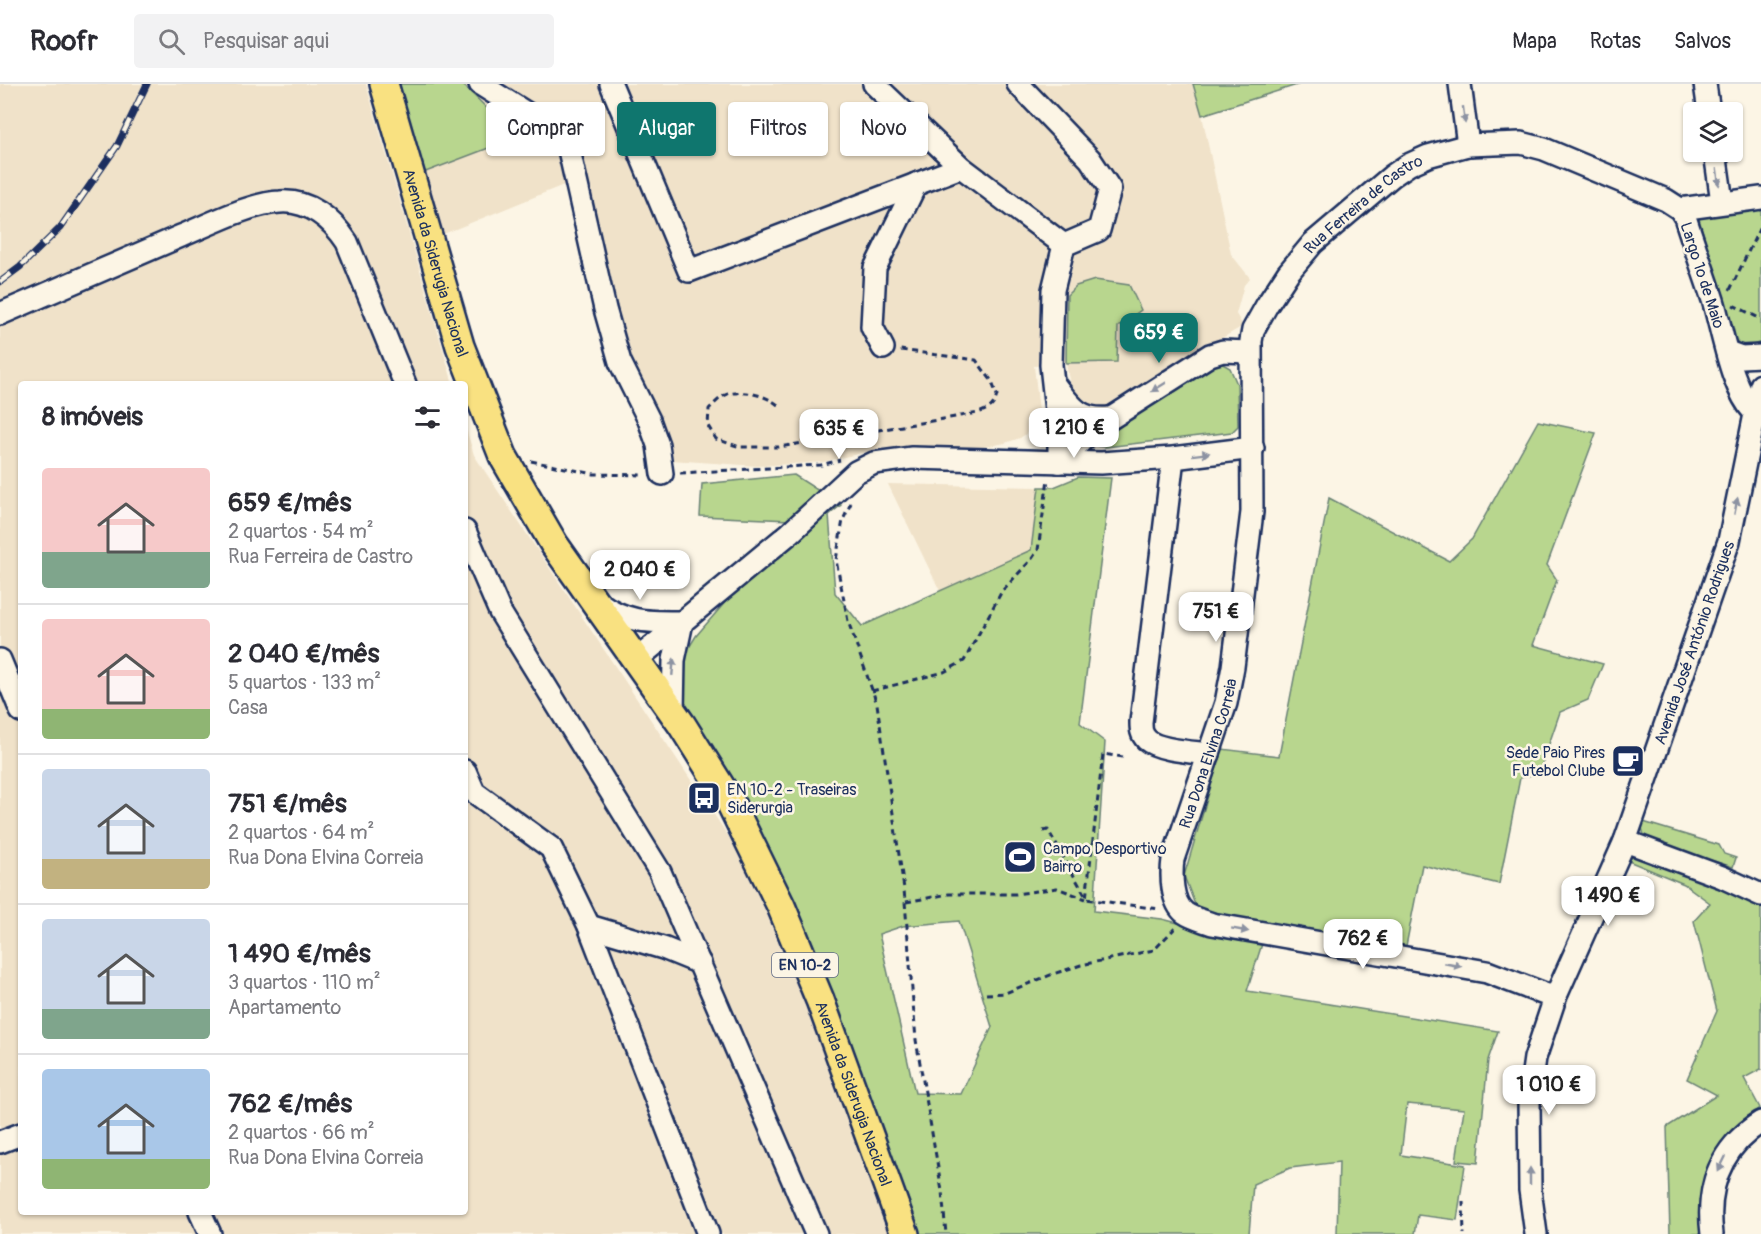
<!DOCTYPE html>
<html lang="pt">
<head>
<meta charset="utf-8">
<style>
  body { margin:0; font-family:Pangolin,sans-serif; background:#f2f2f3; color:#2b2b33; height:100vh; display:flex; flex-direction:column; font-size:22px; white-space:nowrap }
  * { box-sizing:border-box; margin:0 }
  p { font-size:20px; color:#7c7c81 }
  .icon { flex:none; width:33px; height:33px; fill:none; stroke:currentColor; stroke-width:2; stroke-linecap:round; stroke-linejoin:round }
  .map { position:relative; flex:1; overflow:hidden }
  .details { position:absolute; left:18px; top:297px; width:450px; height:834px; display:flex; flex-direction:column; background:#fff; border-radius:6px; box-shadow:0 2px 4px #0004 }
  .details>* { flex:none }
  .guide { position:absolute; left:486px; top:18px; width:570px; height:54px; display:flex; gap:12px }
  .controls { position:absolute; left:1683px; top:18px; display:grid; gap:12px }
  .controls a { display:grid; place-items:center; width:60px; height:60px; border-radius:6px; background:#fff; box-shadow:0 2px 4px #0004; font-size:30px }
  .price { position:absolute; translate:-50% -51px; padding:0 14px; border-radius:12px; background:#fff; color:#222; font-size:20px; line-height:39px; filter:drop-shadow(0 2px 3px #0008) }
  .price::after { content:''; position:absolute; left:50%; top:36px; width:18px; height:14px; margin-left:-9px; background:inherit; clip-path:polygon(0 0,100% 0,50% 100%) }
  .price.active { background:#0f766e; color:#fff }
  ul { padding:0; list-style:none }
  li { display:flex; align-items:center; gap:18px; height:150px; padding:0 24px }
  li+li { border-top:2px solid #e1e1e2 }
  li span { display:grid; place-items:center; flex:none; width:168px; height:120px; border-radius:6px; color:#555 }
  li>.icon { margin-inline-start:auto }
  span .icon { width:72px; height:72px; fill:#fffc; stroke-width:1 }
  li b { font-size:26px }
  h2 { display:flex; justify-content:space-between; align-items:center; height:72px; padding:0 24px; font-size:26px }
  .pill { padding:0 21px; border-radius:6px; background:#fff; box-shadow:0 2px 4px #0004; font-size:21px; line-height:54px }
  .pill.active { background:#0f766e; color:#fff }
  header { display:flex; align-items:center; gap:36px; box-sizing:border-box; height:84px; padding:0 30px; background:#fff; border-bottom:2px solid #e1e1e2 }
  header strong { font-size:28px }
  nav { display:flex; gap:33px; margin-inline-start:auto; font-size:21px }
  .search { width:420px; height:54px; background:#f2f2f3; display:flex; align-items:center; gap:15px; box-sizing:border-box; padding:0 21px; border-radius:6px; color:#7c7c81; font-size:22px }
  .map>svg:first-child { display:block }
  .built { fill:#f0e2c9 }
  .green { fill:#b8d68e; stroke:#6a8276; stroke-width:1.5; fill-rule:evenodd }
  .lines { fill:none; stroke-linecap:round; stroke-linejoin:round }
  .minor-casing { stroke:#1b2f5e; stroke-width:26 }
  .major-casing { stroke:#1b2f5e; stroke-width:32 }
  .path { stroke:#1b2f5e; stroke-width:3; stroke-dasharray:6 4.5; stroke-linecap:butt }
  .minor { stroke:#fcf5e5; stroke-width:21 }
  .major { stroke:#f9e181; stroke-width:27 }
  .rail-casing { stroke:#1b2f5e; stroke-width:7 }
  .rail { stroke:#fcf5e5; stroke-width:4.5; stroke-dasharray:14; stroke-linecap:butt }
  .oneway { fill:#8c92a2 }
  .labels { text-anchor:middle; stroke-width:5; stroke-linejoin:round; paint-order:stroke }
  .shield { fill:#fcf5e5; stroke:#5e6a86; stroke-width:1.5 }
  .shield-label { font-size:15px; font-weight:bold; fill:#1b2f5e }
  .street-label { font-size:16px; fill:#1b2f5e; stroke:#fcf5e5 }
  .poi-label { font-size:16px; fill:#1b2f5e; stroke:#fcf5e5; text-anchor:start }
</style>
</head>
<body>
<header>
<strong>Roofr</strong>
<div class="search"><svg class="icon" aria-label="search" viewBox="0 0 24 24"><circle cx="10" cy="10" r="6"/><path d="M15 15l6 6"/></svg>Pesquisar aqui</div>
<nav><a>Mapa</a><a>Rotas</a><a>Salvos</a></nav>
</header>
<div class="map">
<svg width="1761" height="1150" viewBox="0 0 1761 1150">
  <rect width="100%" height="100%" fill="#fcf5e5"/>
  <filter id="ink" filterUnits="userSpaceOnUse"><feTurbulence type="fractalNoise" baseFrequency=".0167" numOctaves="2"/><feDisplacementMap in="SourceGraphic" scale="12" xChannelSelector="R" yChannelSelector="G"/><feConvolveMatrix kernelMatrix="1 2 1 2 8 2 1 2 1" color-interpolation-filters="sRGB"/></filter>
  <g filter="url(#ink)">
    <path class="built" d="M0,0H366L453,300H21V1128H465V341L474,371L737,765L782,858L889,1150H0Z
      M462,0H1193L1202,31L1231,170L1250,194L1244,201L1236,230L1243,242L1169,285L1112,323H1084L1072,313L1066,279L1034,282L1039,327L1038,337L1030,347L1020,354L1005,359L968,366L879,365L823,378L757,382L671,376L627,279L571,98L436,153L423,89L507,57L497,34Z
      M888,400L1039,403L1031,466L940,507Z"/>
    <path class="green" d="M398,0H462L497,34L507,57L423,89Z
      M1193,0H1300L1202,31Z
      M1761,126V258L1745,264L1733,254L1699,135L1705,132Z
      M1095,196L1129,201L1141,226L1118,243L1117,278L1066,279L1067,211L1076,202Z
      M1212,274L1230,284L1237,300L1238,342L1232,348L1106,363L1098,362L1101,350Z
      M1538,337L1596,349L1547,481L1557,496L1533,561L1603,580L1588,616L1560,628L1539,689L1520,694L1499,800L1422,781L1405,867L1253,842L1197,826L1184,792L1222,665L1279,672L1329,414L1449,477L1472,455Z
      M794,391L841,421L829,431L835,509L862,542L1031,466L1039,403H1054L1078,393L1111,394L1080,639L1105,658L1094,827L1162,835L1262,860L1247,907L1498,947L1488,976L1478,1079L1456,1077L1464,1025L1407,1020L1401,1071L1465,1081L1457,1136L1418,1131L1415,1150H1337L1339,1078L1290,1084L1253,1100L1249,1150H919L868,1013L683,620L680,578L696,552L734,508L790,436L700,432L702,400ZM959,837L992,943L961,1010L915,1009L879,850L903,842Z
      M1640,737L1719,761L1724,770L1736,774L1733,783L1658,760L1644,751Z
      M1646,768L1761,821V985L1744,994L1760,1024L1717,1066L1705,1088L1700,1122L1704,1150H1670L1667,1043L1717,1011L1687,995L1717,927L1694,837L1710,819L1684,800L1626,776Z"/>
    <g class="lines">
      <defs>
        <g id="minor">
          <path d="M480,0L553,46L567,57L605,225L620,278L649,336L658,361L662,390"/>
          <path d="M611,0L689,187L961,83"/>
          <path d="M874,0L961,83L1064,161L1053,206L1051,281L1059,353V378"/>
          <path d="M1018,0L1090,75L1110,105L1099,146L1064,161"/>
          <path d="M1460,0L1468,61"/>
          <path d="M1705,0L1709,28"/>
          <path d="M1715,68L1722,118"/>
          <path d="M1680,125L1761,114"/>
          <path d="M0,230C60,204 121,178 181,152C208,141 251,119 280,118C309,116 332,135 347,158L405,300"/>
          <path d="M883,264L872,243L875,184L916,100"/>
          <path d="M1727,268L1741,273L1761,272"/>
          <path d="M1054,300C1071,322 1079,337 1110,334"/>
          <path d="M1173,374L1141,638C1141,645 1141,650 1147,656C1158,666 1193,668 1209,670"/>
          <path d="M1059,378L1094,345L1210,271L1223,267L1249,268"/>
          <path d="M465,447L500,528L660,788L816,1150"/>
          <path d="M598,518C626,539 648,538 682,538"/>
          <path d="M0,576L21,627"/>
          <path d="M636,576L790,449L856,388L874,379L912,374L1101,379L1173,374L1253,364"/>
          <path d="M673,628L674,576L682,538"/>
          <path d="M465,687L474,708L551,764L589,842L708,1150"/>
          <path d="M1625,757L1722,793L1761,811"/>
          <path d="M589,842L663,864L700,879"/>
          <path id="s1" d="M1555,914L1487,888L1212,840C1204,837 1192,834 1185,829C1171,818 1171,791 1173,775L1226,619L1233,583L1252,428L1251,257L1253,246L1267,221L1288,189L1313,159L1392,92L1408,81L1428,72L1468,61L1521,59L1544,65L1666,116L1680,125L1685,133C1694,161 1704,189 1713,216C1723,249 1731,304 1754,328"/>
          <path d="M0,1058L21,1050"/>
          <path d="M200,1128L210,1150"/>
          <path id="s2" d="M1536,1150L1530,1106L1529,1017L1535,974L1555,914L1625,757L1729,457L1761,301"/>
          <path d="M1712,1150C1706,1103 1720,1064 1761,1038"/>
        </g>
        <g id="major">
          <path id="s3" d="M384,0L460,262L503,372L554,460L682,641L729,716L781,822L820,916L905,1150"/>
        </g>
      </defs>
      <use href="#minor" class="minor-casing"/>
      <use href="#major" class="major-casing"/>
      <path class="path" d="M1730,206L1761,141
        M1733,221L1761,235
        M778,321C766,311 744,306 728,310C721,312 714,320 709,325L708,342L716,355L740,363H779L978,329C989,325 994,323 997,311L991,296L976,276L900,266
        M531,377L594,390L643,391
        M680,389L821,381L840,376
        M851,419L843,436L836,476L848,537L877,620L904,805L916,956L942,1107L946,1150
        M872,607L944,588L964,577L1002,507L1031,476L1038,466L1048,395
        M1123,673L1103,670L1086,815L1159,825
        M1043,747L1048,746L1086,813
        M906,818L949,810H1016L1057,804L1086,815
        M986,910L1005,909L1053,890L1081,881L1154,866L1175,844
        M1463,1117L1464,1150"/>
      <use href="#minor" class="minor"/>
      <use href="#major" class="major"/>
      <defs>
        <path id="rail" d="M0,198L20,183L60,144L117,62L147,0"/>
      </defs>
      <use href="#rail" class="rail-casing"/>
      <use href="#rail" class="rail"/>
    </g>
    <defs><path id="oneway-solid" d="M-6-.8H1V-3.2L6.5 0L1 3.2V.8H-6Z" transform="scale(1.5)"/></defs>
    <g class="oneway">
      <use href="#oneway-solid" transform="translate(1464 31) rotate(83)"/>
      <use href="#oneway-solid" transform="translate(1718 93) rotate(82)"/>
      <use href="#oneway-solid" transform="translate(1159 303) rotate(148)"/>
      <use href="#oneway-solid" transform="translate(1201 370) rotate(-7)"/>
      <use href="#oneway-solid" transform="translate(1736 422) rotate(-79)"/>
      <use href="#oneway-solid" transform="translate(673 583) rotate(-85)"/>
      <use href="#oneway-solid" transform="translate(1240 846) rotate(10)"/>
      <use href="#oneway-solid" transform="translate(1453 881) rotate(11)"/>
      <use href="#oneway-solid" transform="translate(1722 1080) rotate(116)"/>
      <use href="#oneway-solid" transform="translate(1530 1092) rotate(-90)"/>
    </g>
  </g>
  <defs>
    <symbol id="cafe-square" viewBox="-11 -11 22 22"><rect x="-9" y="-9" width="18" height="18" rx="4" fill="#1b2f5e" stroke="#fcf5e5"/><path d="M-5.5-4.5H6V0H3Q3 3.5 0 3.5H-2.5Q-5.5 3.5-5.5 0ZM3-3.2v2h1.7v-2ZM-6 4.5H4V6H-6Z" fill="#fff"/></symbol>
    <symbol id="bus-square" viewBox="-11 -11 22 22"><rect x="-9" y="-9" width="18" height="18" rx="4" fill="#1b2f5e" stroke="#fcf5e5"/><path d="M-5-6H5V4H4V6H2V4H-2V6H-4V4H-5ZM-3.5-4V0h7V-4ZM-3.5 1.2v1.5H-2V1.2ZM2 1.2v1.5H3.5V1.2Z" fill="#fff"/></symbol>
    <symbol id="stadium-square" viewBox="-11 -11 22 22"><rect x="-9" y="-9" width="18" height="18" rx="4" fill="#1b2f5e" stroke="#fcf5e5"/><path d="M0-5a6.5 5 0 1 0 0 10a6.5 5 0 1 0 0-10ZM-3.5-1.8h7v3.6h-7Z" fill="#fff"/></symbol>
  </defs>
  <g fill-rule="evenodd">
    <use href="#cafe-square" x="1609" y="658" width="38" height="38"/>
    <use href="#bus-square" x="685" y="695" width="38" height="38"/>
    <use href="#stadium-square" x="1001" y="754" width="38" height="38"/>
  </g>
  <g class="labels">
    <rect class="shield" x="772" y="869" width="66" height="24" rx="4.5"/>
    <g class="shield-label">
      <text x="805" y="886">EN 10-2</text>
    </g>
    <g class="street-label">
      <text dy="6" stroke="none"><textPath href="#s1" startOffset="1148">Rua Ferreira de Castro</textPath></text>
      <text dy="6" stroke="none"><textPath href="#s3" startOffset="186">Avenida da Siderugia Nacional</textPath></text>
      <text transform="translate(1703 191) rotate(72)" y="6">Largo 1º de Maio</text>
      <text dy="6" stroke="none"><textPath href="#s2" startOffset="622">Avenida José António Rodrigues</textPath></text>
      <text dy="6" stroke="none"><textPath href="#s1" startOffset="550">Rua Dona Elvina Correia</textPath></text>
      <text dy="6" stroke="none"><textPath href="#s3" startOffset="1122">Avenida da Siderugia Nacional</textPath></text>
    </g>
    <g class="poi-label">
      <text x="1605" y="674" text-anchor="end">Sede Paio Pires<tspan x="1605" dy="18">Futebol Clube</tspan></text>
      <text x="727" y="711">EN 10-2 - Traseiras<tspan x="727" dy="18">Siderurgia</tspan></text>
      <text x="1043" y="770">Campo Desportivo<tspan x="1043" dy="18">Bairro</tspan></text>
    </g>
  </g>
</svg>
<div class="controls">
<a><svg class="icon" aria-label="layers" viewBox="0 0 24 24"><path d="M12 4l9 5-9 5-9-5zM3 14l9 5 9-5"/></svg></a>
</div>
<b class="price active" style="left:1159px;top:280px">659 €</b>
<b class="price" style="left:1074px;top:375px">1 210 €</b>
<b class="price" style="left:839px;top:376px">635 €</b>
<b class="price" style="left:640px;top:517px">2 040 €</b>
<b class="price" style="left:1216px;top:559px">751 €</b>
<b class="price" style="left:1608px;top:843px">1 490 €</b>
<b class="price" style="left:1363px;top:886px">762 €</b>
<b class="price" style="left:1549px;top:1032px">1 010 €</b>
<div class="guide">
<a class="pill">Comprar</a>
<a class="pill active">Alugar</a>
<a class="pill">Filtros</a>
<a class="pill">Novo</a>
</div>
<section class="details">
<h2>8 imóveis<svg class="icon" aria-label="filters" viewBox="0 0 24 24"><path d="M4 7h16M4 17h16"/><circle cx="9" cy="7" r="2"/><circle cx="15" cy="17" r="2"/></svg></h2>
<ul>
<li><span style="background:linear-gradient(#f6c9c9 70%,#7fa58c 0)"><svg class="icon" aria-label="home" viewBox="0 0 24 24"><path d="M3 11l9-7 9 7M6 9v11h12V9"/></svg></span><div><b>659 €/mês</b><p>2 quartos · 54 m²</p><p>Rua Ferreira de Castro</p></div></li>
<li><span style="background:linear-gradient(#f6c9c9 75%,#8fb573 0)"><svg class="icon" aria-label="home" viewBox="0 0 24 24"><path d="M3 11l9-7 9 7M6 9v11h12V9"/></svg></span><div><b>2 040 €/mês</b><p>5 quartos · 133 m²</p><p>Casa</p></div></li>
<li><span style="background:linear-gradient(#c9d6e8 75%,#c2b280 0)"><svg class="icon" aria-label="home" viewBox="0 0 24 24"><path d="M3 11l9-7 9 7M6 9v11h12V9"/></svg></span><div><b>751 €/mês</b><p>2 quartos · 64 m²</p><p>Rua Dona Elvina Correia</p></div></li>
<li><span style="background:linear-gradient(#c9d6e8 75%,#7fa58c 0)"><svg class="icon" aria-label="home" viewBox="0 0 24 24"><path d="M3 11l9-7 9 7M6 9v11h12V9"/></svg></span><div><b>1 490 €/mês</b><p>3 quartos · 110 m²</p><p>Apartamento</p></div></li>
<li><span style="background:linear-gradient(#a9c7e8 75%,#8fb573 0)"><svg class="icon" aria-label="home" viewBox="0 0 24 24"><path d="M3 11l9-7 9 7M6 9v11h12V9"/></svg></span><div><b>762 €/mês</b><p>2 quartos · 66 m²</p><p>Rua Dona Elvina Correia</p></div></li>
</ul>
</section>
</div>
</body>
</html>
